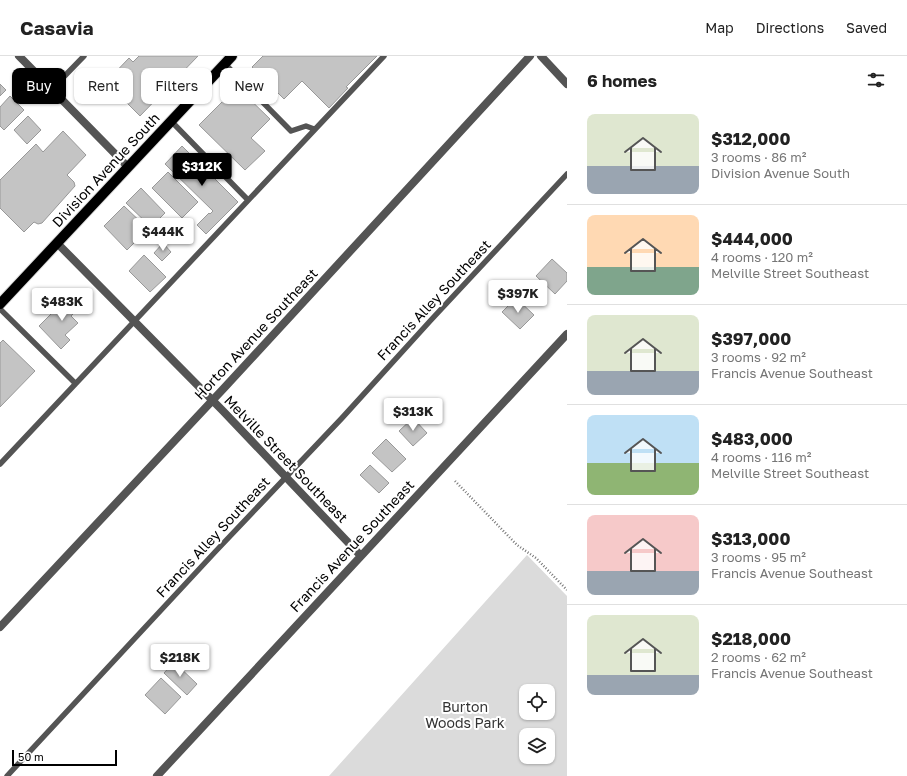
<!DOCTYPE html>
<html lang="en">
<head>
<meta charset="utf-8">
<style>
  body { margin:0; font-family:"Golos Text",sans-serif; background:#f6f6f6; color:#222; height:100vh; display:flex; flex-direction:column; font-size:15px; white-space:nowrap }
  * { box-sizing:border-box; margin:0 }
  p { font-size:13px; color:#767676 }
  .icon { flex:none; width:22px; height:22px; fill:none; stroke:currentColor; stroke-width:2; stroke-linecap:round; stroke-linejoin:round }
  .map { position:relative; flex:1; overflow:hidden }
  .details { display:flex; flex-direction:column; background:#fff; width:340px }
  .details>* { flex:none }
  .banner { position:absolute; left:12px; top:12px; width:380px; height:36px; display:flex; gap:8px }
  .controls { position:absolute; left:519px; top:628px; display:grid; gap:8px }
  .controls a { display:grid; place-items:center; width:36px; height:36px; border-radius:8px; background:#fff; box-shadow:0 1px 3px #0004; font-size:20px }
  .scale { position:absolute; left:12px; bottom:10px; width:105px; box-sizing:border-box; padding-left:4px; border:2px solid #000; border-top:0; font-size:11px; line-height:14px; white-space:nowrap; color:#000; -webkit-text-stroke:3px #fff; paint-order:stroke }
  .price { position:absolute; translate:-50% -34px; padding:0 9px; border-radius:4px; background:#fff; color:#222; font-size:13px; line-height:26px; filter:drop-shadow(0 1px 2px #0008) }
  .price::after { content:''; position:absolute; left:50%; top:24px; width:12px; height:9px; margin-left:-6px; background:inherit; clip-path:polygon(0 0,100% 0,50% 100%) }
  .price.current { background:#000; color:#fff }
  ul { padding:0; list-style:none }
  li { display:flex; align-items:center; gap:12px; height:100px; padding:0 20px }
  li+li { border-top:1px solid #e0e0e0 }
  li span { display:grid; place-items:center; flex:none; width:112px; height:80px; border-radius:8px; color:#555 }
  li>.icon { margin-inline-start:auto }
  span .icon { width:48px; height:48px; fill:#fffc; stroke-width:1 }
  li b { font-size:17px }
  h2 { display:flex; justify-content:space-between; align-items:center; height:48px; padding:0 20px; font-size:17px }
  .chip { padding:0 14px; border-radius:8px; background:#fff; box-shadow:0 1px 3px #0004; font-size:14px; line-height:36px }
  .chip.current { background:#000; color:#fff }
  header { display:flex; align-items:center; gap:24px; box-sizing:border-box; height:56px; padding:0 20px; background:#fff; border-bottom:1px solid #e0e0e0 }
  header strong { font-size:19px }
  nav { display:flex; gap:22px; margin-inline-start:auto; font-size:14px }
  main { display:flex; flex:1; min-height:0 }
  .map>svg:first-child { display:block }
  .green { fill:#dbdbdb; fill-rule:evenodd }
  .building { fill:#c4c4c4; stroke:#989898 }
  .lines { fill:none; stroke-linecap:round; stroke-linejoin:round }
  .primary-casing { stroke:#dbdbdb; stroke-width:12 }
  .path { stroke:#767676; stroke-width:2.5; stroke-dasharray:1 2; stroke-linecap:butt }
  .service { stroke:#545454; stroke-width:5.5 }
  .minor { stroke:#545454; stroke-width:8 }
  .primary { stroke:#000; stroke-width:10 }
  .labels { text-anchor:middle; stroke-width:4; stroke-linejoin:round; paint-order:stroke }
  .street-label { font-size:14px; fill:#000; stroke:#fff }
  .park-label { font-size:14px; fill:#323232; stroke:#fff }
</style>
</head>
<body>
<header>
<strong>Casavia</strong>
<nav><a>Map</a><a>Directions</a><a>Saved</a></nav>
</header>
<main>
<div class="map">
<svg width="567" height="720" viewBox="0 0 567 720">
  <rect width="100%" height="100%" fill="#fff"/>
  <path class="green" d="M527,499L567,540V720H329ZM526,635H548V657H526ZM526,679H548V701H526Z"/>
  <path class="building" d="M139,0H198L140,60L106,26L129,2L133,6Z
    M263,0H377L346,31L348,32L329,52L302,25L284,43L252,11Z
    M0,28L6,34L0,40Z
    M237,31L270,63L251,82L265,95L245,114L199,69Z
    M10,40L24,54L4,74L0,70V51Z
    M28,60L41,74L27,88L14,74Z
    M63,75L86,99L67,119L74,126L75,130L42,167L38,168L34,166L24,176L0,152V124L36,88L43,96Z
    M182,90L238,146L206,178L197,169L209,157L210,158L213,155L165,108Z
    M168,116L198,146L182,162L152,132Z
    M141,132L165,157L151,171L126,147Z
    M124,150L148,173L127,194L104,170Z
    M163,187L171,196L162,205L154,197Z
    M144,199L166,221L150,236L129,215Z
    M552,203L567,217V225L555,238L536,220Z
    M71,238L82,249L71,260L78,267L65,279L70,284L61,293L39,270Z
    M516,242L534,259L520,273L502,256Z
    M3,284L35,315L0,351V287Z
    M413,362L427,377L413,390L399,375Z
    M386,383L406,403L392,416L372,397Z
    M370,409L389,427L379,437L360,419Z
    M174,606L197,628L187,639L164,617Z
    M161,622L181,641L165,658L145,639Z"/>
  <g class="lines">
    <defs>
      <path id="primary" d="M0,248L232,0"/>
    </defs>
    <use href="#primary" class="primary-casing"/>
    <path class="path" d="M455,425L517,489L536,502L567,534"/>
    <path class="service" d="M225,8L291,75L306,70L314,73
      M52,33L84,0
      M172,66L248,144
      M0,253L75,327
      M0,408L384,0
      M7,720L215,496L342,362L431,264L567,118"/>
    <path class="minor" d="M19,0L128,111
      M541,0L567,28
      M57,187L223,355L361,500
      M0,571L225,331L530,0
      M157,720L567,278"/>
    <use href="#primary" class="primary"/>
  </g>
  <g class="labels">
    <g class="street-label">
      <text transform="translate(106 114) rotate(-47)" y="5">Division Avenue South</text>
      <text transform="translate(434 244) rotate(-47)" y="5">Francis Alley Southeast</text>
      <text transform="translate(256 278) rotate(-47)" y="5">Horton Avenue Southeast</text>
      <text transform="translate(286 403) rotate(46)" y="5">Melville Street Southeast</text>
      <text transform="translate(213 481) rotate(-47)" y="5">Francis Alley Southeast</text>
      <text transform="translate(352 490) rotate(-47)" y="5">Francis Avenue Southeast</text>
    </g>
    <g class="park-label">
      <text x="465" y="656">Burton<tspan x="465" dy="16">Woods Park</tspan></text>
    </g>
  </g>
</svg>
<div class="controls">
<a><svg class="icon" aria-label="locate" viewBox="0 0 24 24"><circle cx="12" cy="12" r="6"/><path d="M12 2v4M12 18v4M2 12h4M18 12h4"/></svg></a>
<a><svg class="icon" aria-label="layers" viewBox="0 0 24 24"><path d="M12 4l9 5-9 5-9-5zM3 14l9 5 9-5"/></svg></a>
</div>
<div class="scale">50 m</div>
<b class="price current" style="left:202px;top:131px">$312K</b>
<b class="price" style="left:163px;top:196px">$444K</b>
<b class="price" style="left:518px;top:258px">$397K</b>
<b class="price" style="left:62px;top:266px">$483K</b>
<b class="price" style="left:413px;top:376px">$313K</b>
<b class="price" style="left:180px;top:622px">$218K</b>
<div class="banner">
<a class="chip current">Buy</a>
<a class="chip">Rent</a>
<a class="chip">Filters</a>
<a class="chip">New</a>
</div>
</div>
<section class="details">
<h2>6 homes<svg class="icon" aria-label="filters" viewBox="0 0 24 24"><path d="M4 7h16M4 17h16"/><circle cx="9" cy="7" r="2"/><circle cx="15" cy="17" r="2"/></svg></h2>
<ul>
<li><span style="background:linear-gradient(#dfe7d0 65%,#9aa5b1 0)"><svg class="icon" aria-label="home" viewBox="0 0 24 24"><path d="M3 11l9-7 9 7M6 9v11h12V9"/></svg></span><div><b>$312,000</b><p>3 rooms · 86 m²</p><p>Division Avenue South</p></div></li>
<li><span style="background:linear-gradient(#ffd9b3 65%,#7fa58c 0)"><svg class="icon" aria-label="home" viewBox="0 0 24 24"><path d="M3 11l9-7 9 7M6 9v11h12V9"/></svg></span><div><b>$444,000</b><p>4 rooms · 120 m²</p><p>Melville Street Southeast</p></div></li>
<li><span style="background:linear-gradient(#dfe7d0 70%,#9aa5b1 0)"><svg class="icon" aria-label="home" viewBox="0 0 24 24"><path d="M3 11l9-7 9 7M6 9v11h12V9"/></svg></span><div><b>$397,000</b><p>3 rooms · 92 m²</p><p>Francis Avenue Southeast</p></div></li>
<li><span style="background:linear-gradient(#bfe0f5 60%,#8fb573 0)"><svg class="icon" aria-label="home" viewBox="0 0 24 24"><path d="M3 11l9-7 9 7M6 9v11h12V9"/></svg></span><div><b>$483,000</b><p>4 rooms · 116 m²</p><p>Melville Street Southeast</p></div></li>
<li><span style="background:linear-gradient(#f6c9c9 70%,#9aa5b1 0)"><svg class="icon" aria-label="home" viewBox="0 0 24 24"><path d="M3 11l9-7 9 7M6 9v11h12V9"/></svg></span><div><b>$313,000</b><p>3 rooms · 95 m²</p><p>Francis Avenue Southeast</p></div></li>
<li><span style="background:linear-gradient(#dfe7d0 75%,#9aa5b1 0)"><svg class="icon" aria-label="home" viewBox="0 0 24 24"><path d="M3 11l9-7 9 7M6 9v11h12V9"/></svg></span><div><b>$218,000</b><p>2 rooms · 62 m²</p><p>Francis Avenue Southeast</p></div></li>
</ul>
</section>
</main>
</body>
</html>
